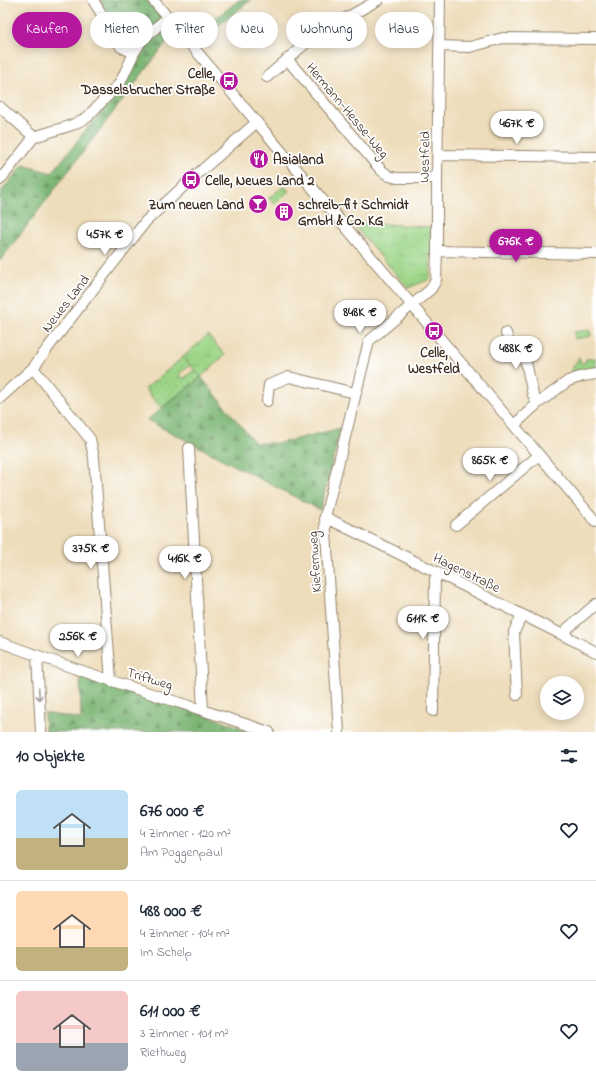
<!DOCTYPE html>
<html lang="de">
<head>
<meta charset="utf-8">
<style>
  body { margin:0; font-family:"Indie Flower",sans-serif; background:#f6f6f7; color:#1f2937; height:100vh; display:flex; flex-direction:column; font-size:15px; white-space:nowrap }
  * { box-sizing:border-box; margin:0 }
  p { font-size:13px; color:#747a83 }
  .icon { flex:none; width:22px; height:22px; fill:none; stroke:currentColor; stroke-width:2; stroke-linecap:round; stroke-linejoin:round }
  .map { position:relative; height:732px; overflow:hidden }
  .side { display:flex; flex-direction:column; background:#fff; flex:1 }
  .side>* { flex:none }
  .top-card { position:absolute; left:12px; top:12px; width:572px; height:36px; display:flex; gap:8px }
  .tools { position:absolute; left:540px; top:676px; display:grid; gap:8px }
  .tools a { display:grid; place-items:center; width:44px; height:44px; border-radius:50%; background:#fff; box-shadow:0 2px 10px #0003; font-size:20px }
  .price { position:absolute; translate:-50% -34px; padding:0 9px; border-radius:14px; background:#fff; color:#222; font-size:13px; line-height:26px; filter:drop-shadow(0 1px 2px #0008) }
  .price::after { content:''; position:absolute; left:50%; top:24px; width:12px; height:9px; margin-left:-6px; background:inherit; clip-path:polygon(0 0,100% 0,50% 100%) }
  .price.on { background:#b5179e; color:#fff }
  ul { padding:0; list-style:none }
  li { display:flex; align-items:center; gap:12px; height:100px; padding:0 16px }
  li+li { border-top:1px solid #e0e1e3 }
  li span { display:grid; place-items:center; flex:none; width:112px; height:80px; border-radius:6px; color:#555 }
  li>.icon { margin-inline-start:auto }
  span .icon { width:48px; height:48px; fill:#fffc; stroke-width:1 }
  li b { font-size:17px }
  h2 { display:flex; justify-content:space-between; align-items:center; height:48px; padding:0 16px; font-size:17px }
  .chip { padding:0 14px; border-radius:18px; background:#fff; box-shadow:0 2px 10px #0003; font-size:14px; line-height:36px }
  .chip.on { background:#b5179e; color:#fff }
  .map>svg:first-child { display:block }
  .grass { fill:url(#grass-dots); stroke:#6c8052 }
  .forest { fill:url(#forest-firs); stroke:#5c7049 }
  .park { fill:url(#park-tufts); stroke:#6c8052 }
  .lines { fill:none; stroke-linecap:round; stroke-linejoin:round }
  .minor-casing { stroke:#94846c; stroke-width:12 }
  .minor { stroke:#fff; stroke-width:10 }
  .oneway { stroke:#a79f9a }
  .labels { text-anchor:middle; stroke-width:3.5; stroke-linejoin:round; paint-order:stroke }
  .poi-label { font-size:14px; font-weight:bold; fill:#3b2a1e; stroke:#fff; text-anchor:start }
  .street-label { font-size:14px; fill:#3b2a1e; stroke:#fff }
</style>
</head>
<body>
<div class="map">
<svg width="596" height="732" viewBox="0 0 596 732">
  <defs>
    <pattern id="grass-dots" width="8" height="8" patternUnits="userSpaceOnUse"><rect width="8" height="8" fill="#9cd587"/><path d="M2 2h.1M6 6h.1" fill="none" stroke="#87b774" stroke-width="1.8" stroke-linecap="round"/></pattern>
    <pattern id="forest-firs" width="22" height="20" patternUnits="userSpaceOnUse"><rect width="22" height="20" fill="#7db674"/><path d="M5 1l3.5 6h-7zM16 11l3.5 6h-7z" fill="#68945f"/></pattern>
    <pattern id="park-tufts" width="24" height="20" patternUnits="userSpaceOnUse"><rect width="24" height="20" fill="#9cd587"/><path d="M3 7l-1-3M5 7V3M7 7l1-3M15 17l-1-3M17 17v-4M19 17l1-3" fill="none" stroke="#87b774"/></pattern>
  </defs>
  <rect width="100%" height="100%" fill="#fff"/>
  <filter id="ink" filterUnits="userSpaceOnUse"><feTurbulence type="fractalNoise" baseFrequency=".025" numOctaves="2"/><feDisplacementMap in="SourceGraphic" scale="8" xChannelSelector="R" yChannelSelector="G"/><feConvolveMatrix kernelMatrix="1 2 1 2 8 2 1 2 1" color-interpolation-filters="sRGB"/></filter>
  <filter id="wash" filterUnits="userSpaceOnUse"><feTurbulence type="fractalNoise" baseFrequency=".012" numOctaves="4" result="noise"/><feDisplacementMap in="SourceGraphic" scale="16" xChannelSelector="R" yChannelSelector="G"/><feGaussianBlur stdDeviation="0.9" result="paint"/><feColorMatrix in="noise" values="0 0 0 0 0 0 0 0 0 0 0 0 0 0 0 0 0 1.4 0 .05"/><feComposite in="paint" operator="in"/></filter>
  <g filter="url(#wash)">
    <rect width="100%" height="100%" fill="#edb"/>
    <path class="grass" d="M284,186L289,191L274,204L269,198Z
      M588,330L590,331L591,336L575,339L574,332Z
      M183,357L190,365L179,374L183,379L194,370L201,377L161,408L145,389Z
      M579,358L581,363L586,362V359L596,358V369L571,373V370Z"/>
    <path class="forest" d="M100,0H147L160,16L172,35L0,261V193L23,165L52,173L86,130L120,90L141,49L135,39L124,40Z
      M239,0H251L197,42L193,36Z
      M201,377L255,443H280L341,428L320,510L147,420Z
      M80,676L202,714L255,732H45L44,713L81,719Z"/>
    <path class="park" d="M351,222L431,227L430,279L408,288Z
      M208,335L225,355L201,377L183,357Z"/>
  </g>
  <g filter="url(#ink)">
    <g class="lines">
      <defs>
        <path id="minor" d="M93,0L121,47L134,53
          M153,0L596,522
          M440,46L470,47L503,38L596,39
          M287,59L381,170L389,176L397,178H437
          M267,77L306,43L325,30L378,0
          M0,107L34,137
          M438,155L596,157
          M0,180L34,137L72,125L88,117L91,113L120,83L134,53L142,40L168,17
          M437,251L596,254
          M506,333L509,344L526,362L533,395L537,404
          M0,398L33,368
          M267,401L269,385L289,377L355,393
          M514,425L537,404L568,381L583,376L596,374
          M189,448L203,710
          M325,517L563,635L596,652
          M456,525L539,455
          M563,635L568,628L596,604
          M0,642C88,675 179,702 269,732
          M37,656L41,732
          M111,681L94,458L90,439L33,368L47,349L146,221L186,184L257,122
          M517,695L514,632L522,615
          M433,711L435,579L437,572
          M339,732L325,517L369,341L431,289L436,280L437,251V178L440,0"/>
      </defs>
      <use href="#minor" class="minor-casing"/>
      <use href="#minor" class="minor"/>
    </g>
    <defs><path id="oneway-shaft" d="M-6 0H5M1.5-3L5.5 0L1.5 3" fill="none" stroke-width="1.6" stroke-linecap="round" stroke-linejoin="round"/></defs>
    <use class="oneway" href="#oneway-shaft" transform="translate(39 694) rotate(87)"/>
  </g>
  <defs>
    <symbol id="bus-disc" viewBox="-11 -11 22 22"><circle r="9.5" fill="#b5179e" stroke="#fff"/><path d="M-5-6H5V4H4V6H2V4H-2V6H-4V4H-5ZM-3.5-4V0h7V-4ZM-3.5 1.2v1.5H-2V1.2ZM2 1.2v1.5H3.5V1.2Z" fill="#fff"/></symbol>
    <symbol id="restaurant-disc" viewBox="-11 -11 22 22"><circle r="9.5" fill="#b5179e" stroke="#fff"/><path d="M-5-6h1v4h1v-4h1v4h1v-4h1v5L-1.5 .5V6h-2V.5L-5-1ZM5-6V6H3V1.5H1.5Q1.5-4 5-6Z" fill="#fff"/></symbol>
    <symbol id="bar-disc" viewBox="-11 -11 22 22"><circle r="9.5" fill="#b5179e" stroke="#fff"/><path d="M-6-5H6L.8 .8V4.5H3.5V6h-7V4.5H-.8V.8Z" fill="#fff"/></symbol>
    <symbol id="building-disc" viewBox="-11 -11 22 22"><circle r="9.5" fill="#b5179e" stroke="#fff"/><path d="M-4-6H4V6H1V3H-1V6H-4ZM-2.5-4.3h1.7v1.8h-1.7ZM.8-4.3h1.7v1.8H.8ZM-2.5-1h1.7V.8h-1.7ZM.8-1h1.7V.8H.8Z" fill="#fff"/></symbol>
  </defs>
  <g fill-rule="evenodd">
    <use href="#bus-disc" x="218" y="70" width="22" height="22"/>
    <use href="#restaurant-disc" x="248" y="148" width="22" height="22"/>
    <use href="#bus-disc" x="180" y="169" width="22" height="22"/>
    <use href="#bar-disc" x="247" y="193" width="22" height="22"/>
    <use href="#building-disc" x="273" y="201" width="22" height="22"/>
    <use href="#bus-disc" x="423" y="320" width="22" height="22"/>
  </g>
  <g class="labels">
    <g class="poi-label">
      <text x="215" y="78" text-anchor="end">Celle,<tspan x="215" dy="16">Dasselsbrucher Straße</tspan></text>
      <text x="273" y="164">Asialand</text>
      <text x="205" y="185">Celle, Neues Land 2</text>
      <text x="244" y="209" text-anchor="end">Zum neuen Land</text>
      <text x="298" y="209">schreib-fit Schmidt<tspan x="298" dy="16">GmbH &amp; Co. KG</tspan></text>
      <text x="434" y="357" text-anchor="middle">Celle,<tspan x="434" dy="16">Westfeld</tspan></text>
    </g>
    <g class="street-label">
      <text transform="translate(348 110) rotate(50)" y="5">Hermann-Hesse-Weg</text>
      <text transform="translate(424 157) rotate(-89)" y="5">Westfeld</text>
      <text transform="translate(65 303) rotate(-52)" y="5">Neues Land</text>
      <text transform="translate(314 562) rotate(-94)" y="5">Kiefernweg</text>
      <text transform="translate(467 572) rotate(26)" y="5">Hagenstraße</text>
      <text transform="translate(150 678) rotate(17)" y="5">Triftweg</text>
    </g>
  </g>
</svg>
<div class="tools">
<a><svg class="icon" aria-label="layers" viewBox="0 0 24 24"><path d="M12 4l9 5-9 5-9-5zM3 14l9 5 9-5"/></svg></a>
</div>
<b class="price" style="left:517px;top:145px">467K €</b>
<b class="price" style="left:105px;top:256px">457K €</b>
<b class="price on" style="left:516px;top:263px">676K €</b>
<b class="price" style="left:360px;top:334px">848K €</b>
<b class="price" style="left:516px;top:370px">488K €</b>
<b class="price" style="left:490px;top:482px">865K €</b>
<b class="price" style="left:91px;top:570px">375K €</b>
<b class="price" style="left:185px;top:580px">416K €</b>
<b class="price" style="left:423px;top:640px">611K €</b>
<b class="price" style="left:78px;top:658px">256K €</b>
<div class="top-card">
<a class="chip on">Kaufen</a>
<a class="chip">Mieten</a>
<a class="chip">Filter</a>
<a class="chip">Neu</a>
<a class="chip">Wohnung</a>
<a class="chip">Haus</a>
</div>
</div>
<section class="side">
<h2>10 Objekte<svg class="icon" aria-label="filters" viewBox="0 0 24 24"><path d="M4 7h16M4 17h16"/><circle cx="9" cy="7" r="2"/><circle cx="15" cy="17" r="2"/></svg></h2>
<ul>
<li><span style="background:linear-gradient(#bfe0f5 60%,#c2b280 0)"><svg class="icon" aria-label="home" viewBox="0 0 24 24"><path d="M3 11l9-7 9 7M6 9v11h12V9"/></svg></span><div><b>676 000 €</b><p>4 Zimmer · 120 m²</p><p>Am Poggenpaul</p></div><svg class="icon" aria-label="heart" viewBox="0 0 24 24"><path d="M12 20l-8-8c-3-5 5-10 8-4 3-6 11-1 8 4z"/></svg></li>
<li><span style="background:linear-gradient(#ffd9b3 70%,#c2b280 0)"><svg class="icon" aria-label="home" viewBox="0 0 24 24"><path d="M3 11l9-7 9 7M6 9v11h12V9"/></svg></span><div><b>488 000 €</b><p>4 Zimmer · 104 m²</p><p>Im Schelp</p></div><svg class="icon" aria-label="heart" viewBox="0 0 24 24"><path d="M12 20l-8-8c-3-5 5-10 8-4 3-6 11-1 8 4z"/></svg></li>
<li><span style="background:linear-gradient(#f6c9c9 65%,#9aa5b1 0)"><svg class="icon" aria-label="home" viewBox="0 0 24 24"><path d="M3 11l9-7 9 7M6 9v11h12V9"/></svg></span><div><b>611 000 €</b><p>3 Zimmer · 101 m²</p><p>Riethweg</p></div><svg class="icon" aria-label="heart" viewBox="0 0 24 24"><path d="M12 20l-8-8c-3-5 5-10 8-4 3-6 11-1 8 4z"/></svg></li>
</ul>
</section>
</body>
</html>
